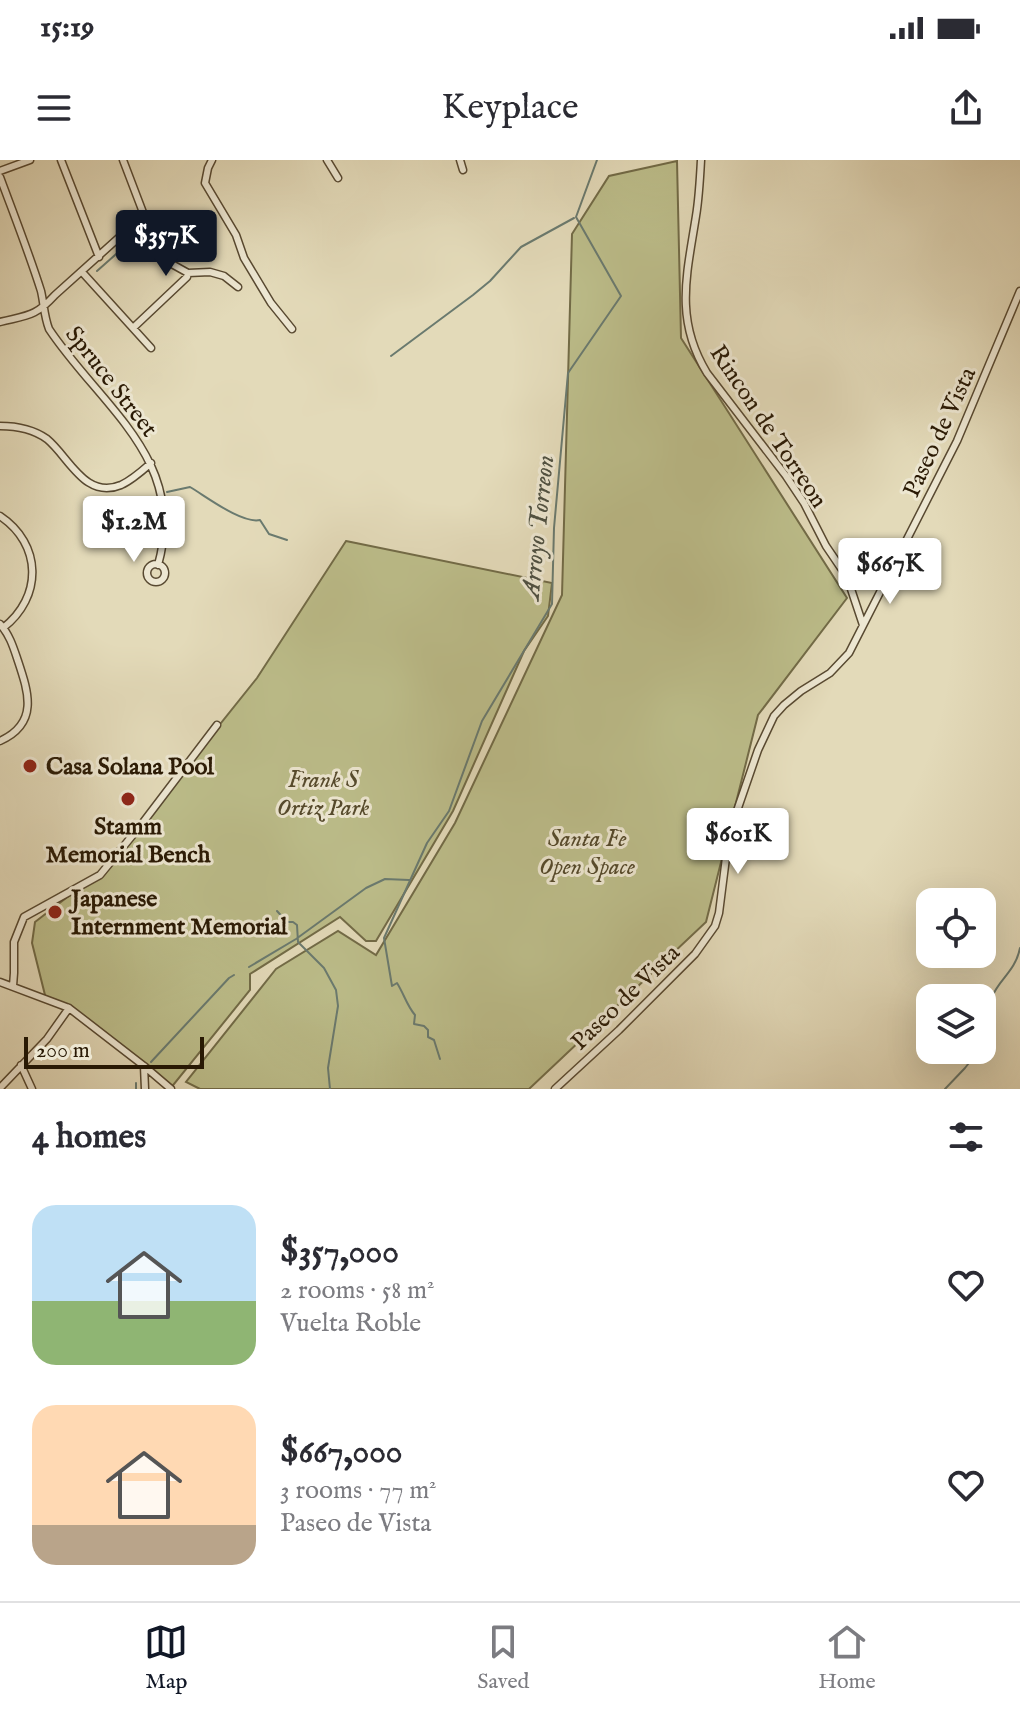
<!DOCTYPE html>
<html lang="en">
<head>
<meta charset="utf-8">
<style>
  body { margin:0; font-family:"IM FELL English",serif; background:#f2f2f3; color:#2b2b33; height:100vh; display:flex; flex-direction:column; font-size:30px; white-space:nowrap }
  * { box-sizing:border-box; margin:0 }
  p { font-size:26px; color:#7c7c81 }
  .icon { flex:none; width:44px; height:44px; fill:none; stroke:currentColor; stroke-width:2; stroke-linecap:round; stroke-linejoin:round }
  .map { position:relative; height:929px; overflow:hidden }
  .drawer { display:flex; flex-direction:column; background:#fff; flex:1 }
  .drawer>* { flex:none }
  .tools { position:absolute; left:916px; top:728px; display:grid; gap:16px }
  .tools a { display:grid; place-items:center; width:80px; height:80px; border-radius:16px; background:#fff; box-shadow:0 8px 32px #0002; font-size:40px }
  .scale { position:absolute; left:24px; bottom:20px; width:180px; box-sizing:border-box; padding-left:8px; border:4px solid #291904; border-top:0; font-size:22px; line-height:28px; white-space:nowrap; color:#291904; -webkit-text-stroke:6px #ede7d2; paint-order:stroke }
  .price { position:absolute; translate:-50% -68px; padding:0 18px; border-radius:8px; background:#fff; color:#222; font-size:26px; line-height:52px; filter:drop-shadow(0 2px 4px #0008) }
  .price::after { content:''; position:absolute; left:50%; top:48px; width:24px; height:18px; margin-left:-12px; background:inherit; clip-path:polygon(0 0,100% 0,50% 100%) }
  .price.on { background:#111827; color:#fff }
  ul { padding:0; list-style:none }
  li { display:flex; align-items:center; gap:24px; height:200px; padding:0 32px }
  li span { display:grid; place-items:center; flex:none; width:224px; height:160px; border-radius:24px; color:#555 }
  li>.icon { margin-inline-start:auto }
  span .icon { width:96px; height:96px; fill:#fffc; stroke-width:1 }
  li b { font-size:34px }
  h2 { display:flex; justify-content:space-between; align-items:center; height:96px; padding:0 32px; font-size:34px }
  .status { display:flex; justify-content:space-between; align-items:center; height:56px; padding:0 40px; background:#fff; direction:ltr }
  .status svg { height:22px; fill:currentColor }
  header { display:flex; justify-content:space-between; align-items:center; height:104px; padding:0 32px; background:#fff; font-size:36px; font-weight:600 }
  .tab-bar { display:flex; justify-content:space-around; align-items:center; height:112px; border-top:2px solid #e1e1e2; background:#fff; font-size:22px; color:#7c7c81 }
  .tab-bar a { display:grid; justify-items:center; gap:4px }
  .tab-bar .on { color:#111827 }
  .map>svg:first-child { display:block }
  .green { fill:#bcbd8a; stroke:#726b47; stroke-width:2 }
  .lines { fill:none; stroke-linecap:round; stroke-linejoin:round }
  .stream { stroke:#6a7a6f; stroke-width:2 }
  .minor-casing { stroke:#584931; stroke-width:9 }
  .minor { stroke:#ede7d2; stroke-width:6 }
  .poi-dot { fill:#8f2418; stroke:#ede7d2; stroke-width:3 }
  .labels { text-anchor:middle; stroke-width:6; stroke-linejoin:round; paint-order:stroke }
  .street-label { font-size:24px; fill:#291904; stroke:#ede7d2 }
  .poi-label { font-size:24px; font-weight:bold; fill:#291904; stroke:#ede7d2; text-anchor:start }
  .park-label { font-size:24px; font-style:italic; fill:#554a2c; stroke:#ede7d2 }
  .water-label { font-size:26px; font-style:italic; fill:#4f5142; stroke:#ede7d2 }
</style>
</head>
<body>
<div class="status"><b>15:19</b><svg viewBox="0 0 49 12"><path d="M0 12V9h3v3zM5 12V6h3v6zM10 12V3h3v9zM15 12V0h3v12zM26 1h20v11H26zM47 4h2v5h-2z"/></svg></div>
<header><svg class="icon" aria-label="menu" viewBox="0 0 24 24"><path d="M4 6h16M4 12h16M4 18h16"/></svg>Keyplace<svg class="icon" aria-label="share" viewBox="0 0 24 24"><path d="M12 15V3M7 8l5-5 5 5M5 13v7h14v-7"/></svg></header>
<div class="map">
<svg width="1020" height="929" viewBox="0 0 1020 929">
  <rect width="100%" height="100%" fill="#e3dab9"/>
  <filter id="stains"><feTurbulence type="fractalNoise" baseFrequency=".0025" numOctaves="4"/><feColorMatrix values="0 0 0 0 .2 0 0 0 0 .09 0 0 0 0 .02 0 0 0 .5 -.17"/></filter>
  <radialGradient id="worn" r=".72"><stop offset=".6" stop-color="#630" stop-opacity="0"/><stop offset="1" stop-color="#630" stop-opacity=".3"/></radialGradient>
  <path class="green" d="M677,1L681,178L847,438L758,555L706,762L529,929H200L186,922L276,809L338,771L376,795L455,663L562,435L572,74L609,16Z
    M346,381L552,423L548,456L524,491L453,651L376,781H366L340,757L250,814V830L170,929L92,865L46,839L32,783L35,762L105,708L257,518Z"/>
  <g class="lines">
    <path class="stream" d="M97,111L141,72
      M391,196L473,135L490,121L521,87L574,58
      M167,332L190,327C207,337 242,364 260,360L269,374L287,380
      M277,751L287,762H293L297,765L298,782L324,808L336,830L338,846L328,908L330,929
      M249,807L296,779L366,728L385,719L409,720
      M982,885L984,881C986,867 986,851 992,837C999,819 1015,812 1020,788
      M440,899L434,880L428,877V870L424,866L414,864L415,855C407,846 404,834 397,823L392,826L384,778L427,683L449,651L482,561L552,444L554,368L568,213L621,136L576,57L597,0
      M151,902L229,818L234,815
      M136,923V929
      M945,929L965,908L979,890"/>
    <defs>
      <path id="minor" d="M61,0L99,97
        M123,0L144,55L160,89L170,103L188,113L210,112L224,116L238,127
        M212,0L208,8L205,23L236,75L244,98L271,143L292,169
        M327,0L338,18
        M460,0L463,10
        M701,0C700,19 699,38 696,56C687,114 674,159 707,213L786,316L804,343L826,386L847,417L863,465
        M0,11L30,0
        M0,17C14,55 29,93 41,131C44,144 44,156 49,169C100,246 188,299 158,405
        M82,112L151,188
        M0,162C28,155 35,157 55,135L144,55
        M133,168L187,117L188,113
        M0,266C17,266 33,269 47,279C69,297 85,340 121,325C132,320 142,311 151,303
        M0,356C42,384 43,437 3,468
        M147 413a9 9 0 1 1 18 0a9 9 0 1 1-18 0Z
        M841,406C860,418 868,420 889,414
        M0,464C9,474 13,486 17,498C28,531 40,563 0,581
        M0,822L69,848L144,906L171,929
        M13,826L14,813V782L24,757L100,715L141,665L217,565
        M21,905L32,929
        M144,906L145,929
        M0,928L47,879L69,848
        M555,929L619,870L695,794L715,766L719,753L729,674L758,590L774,556L784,545L801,531L830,513L849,493L957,281L1020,131"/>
    </defs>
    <use href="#minor" class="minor-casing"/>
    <use href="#minor" class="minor"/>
  </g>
  <g class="poi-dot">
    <circle cx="30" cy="606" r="8"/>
    <circle cx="128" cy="639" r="8"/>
    <circle cx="55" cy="752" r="8"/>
  </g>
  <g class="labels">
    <g class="street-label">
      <text transform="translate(112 221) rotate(52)" y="8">Spruce Street</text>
      <text transform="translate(769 266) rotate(56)" y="8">Rincon de Torreon</text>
      <text transform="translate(939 272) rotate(-65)" y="8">Paseo de Vista</text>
      <text transform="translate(625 837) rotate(-44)" y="8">Paseo de Vista</text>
    </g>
    <g class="poi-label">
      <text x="46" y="614">Casa Solana Pool</text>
      <text x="128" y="674" text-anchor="middle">Stamm<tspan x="128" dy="28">Memorial Bench</tspan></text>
      <text x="71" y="746">Japanese<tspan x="71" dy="28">Internment Memorial</tspan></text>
    </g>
    <g class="park-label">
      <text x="323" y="627">Frank S<tspan x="323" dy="28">Ortiz Park</tspan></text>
      <text x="587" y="686">Santa Fe<tspan x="587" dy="28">Open Space</tspan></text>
    </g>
    <g class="water-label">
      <text transform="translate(537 367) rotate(-84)" y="9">Arroyo Torreon</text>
    </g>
  </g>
  <rect width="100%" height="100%" filter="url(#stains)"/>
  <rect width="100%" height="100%" fill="url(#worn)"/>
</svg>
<div class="tools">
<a><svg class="icon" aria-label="locate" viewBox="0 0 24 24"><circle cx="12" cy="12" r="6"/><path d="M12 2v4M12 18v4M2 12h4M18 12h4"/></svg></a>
<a><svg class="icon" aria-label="layers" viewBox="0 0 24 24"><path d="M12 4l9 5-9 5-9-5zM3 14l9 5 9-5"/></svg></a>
</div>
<div class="scale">200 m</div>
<b class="price on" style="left:166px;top:118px">$357K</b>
<b class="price" style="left:134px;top:404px">$1.2M</b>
<b class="price" style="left:890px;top:446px">$667K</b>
<b class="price" style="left:738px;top:716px">$601K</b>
</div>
<section class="drawer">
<h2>4 homes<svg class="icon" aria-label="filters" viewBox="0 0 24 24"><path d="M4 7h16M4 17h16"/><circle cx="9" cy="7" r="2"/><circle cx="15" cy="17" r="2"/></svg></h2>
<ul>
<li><span style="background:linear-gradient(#bfe0f5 60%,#8fb573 0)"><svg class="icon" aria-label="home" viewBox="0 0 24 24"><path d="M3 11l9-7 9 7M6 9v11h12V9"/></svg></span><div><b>$357,000</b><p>2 rooms · 58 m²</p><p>Vuelta Roble</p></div><svg class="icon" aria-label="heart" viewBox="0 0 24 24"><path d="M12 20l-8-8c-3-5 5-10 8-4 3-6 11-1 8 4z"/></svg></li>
<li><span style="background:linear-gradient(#ffd9b3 75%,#b9a48a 0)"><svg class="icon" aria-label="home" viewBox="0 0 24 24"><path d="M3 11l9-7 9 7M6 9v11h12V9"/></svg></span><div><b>$667,000</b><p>3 rooms · 77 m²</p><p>Paseo de Vista</p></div><svg class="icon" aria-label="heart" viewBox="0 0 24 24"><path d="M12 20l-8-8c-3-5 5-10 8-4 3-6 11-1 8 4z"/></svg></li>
</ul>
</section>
<nav class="tab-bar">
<a class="on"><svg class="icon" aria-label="map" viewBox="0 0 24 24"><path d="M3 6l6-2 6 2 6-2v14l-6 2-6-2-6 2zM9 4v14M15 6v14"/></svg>Map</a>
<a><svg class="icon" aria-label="saved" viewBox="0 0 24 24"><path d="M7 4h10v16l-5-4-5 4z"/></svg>Saved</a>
<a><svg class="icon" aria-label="home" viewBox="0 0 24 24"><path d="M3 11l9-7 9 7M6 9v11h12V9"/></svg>Home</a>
</nav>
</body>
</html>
